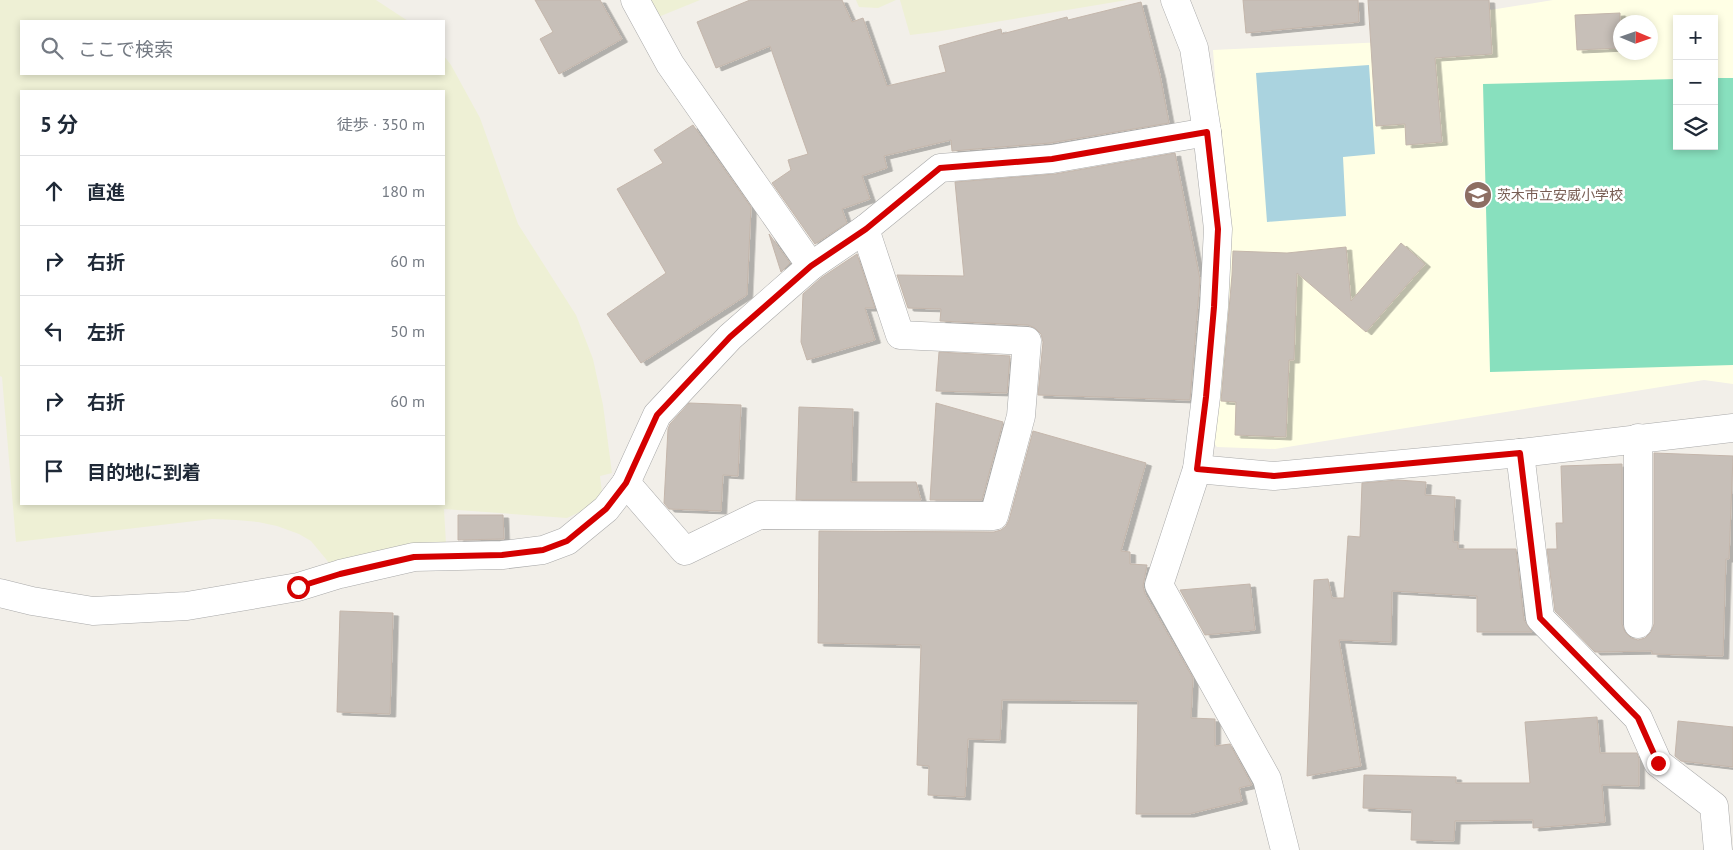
<!DOCTYPE html>
<html lang="ja">
<head>
<meta charset="utf-8">
<style>
	:root { --surface:#fff; --page:#f6f6f7; --text:#1f2937; --muted:#747a83; --line:#e0e1e3 }
	body { margin:0; font-family:"PT Sans","Noto Sans JP",sans-serif; background:var(--page); color:var(--text) }
	.controls { position:absolute; right:15px; top:15px; display:grid; overflow:hidden; border-radius:0px; box-shadow:0 2px 8px #0003 }
	.controls button { width:45px; height:45px; display:grid; place-items:center; padding:0; border:0; border-bottom:1px solid var(--line); background:var(--surface); color:var(--text); font:25px sans-serif }
	.compass { position:absolute; left:1613px; top:15px; width:45px; height:45px; border-radius:50%; background:var(--surface); box-shadow:0 2px 8px #0003; rotate:92deg }
	.stop { position:absolute; width:15px; height:15px; margin:-11px; border:4px solid #d40000; border-radius:50%; background:#fff }
	.stop.end { background:#d40000; border-color:#fff; box-shadow:0 1px 5px #0008 }
	.list { margin:0; padding:0; list-style:none }
	h2 { display:flex; justify-content:space-between; align-items:center; height:65px; margin:0; padding:0 20px; font-size:21px }
	h2 small { font-size:16px; font-weight:400; color:var(--muted) }
	.list li { display:grid; grid-template-columns:32px 1fr auto; gap:15px; align-items:center; box-sizing:border-box; height:70px; padding:0 20px; border-top:1px solid var(--line) }
	.list b { display:block; font-size:19px; white-space:nowrap }
	.list em { font-size:16px; font-style:normal; color:var(--muted) }
	.icon { flex:none; width:28px; height:28px; fill:none; stroke:currentColor; stroke-width:2; stroke-linecap:round; stroke-linejoin:round }
	.map { position:relative; flex:none; width:1733px; height:850px; overflow:hidden }
	.search { position:absolute; background:var(--surface); box-shadow:0 2px 8px #0003; left:20px; top:20px; width:425px; height:55px; display:flex; align-items:center; gap:12px; box-sizing:border-box; padding:0 18px; border-radius:0px; color:var(--muted); font-size:19px }
	.panel { position:absolute; background:var(--surface); box-shadow:0 2px 8px #0003; left:20px; top:90px; width:425px; height:415px; border-radius:0px }
	.map>svg:first-child { display:block }
	.education { fill:#ffffe5; fill-rule:evenodd }
	.farmland { fill:#eef0d5; fill-rule:evenodd }
	.pitch { fill:#88e0be }
	.water { fill:#aad3df }
	.building { fill:#c7bfb8; stroke:#c4b6ab; filter:url(#shadow) }
	.lines { fill:none; stroke-linecap:round; stroke-linejoin:round }
	.minor-casing { stroke:#a9a9a9; stroke-width:29 }
	.minor { stroke:#fff; stroke-width:28 }
	.route { stroke:#d40000; stroke-width:6 }
	.labels { text-anchor:middle; stroke-width:5; stroke-linejoin:round; paint-order:stroke }
	.education-label { font-size:14px; fill:#785e54; stroke:#fff; text-anchor:start }
</style>
</head>
<body>
<div class="map">
<svg width="1733" height="850" viewBox="0 0 1733 850">
	<defs>
		<filter id="shadow"><feDropShadow dx="5.5" dy="3" stdDeviation="0" flood-color="#0004"/></filter>
	</defs>
	<rect width="100%" height="100%" fill="#f2efe9"/>
	<!-- education -->
	<path class="education" d="M1553,0h180v384l-29,-4 -429,69 -58,-2 -7,-8 17,-196 -14,-193 238,-11 2,-23zM1677,19h37v127h-37zM1620,22h30v30h-30z"/>
	<!-- farmland -->
	<g class="farmland">
		<path d="M0,0h376l32,21h-387v53h423v-18l7,9 29,53 38,106 58,91 17,44 10,46 9,68 -12,3 3,25 -36,17 -123,-9 2,35 -116,20 -19,-23 -12,-7 -22,-8 -19,-4 -22,-2 -24,-1 -196,23 -14,-165 -2,-1zM21,91h423v413h-423z"/>
		<polygon points="637,0 700,0 646,22"/>
		<polygon points="856,0 896,0 878,8 859,7"/>
		<polygon points="900,0 1127,0 935,32 910,35"/>
	</g>
	<!-- pitch -->
	<polygon class="pitch" points="1714,78 1733,78 1733,365 1490,372 1483,84 1677,79 1677,146 1714,146"/>
	<!-- water -->
	<polygon class="water" points="1369,65 1375,154 1343,157 1346,216 1267,222 1256,73"/>
	<!-- building -->
	<g class="building">
		<polygon points="535,0 600,0 622,39 559,74 540,39 553,32"/>
		<polygon points="750,0 842,0 852,22 863,18 887,86 946,72 939,46 1001,29 1002,34 1067,17 1068,20 1141,2 1160,75 1169,123 1050,143 952,151 951,140 884,156 887,168 862,176 870,199 842,209 847,223 815,244 772,183 791,170 788,160 808,154 770,46 716,68 697,22"/>
		<polygon points="1243,0 1358,0 1359,22 1246,33"/>
		<polygon points="1368,0 1489,0 1492,54 1435,58 1442,142 1406,145 1405,124 1376,126"/>
		<polygon points="1620,13 1620,48 1577,50 1575,15"/>
		<polygon points="693,125 751,207 747,295 641,363 607,314 666,273 617,189 663,163 654,150"/>
		<polygon points="1175,153 1200,279 1190,400 1038,395 1043,342 1041,334 1035,328 1028,325 940,321 941,309 908,308 897,275 964,276 955,182 1055,174"/>
		<polygon points="769,234 790,263 781,272"/>
		<polygon points="1401,243 1425,264 1366,332 1297,273 1294,360 1289,360 1286,437 1235,435 1236,402 1221,401 1232,275 1233,251 1287,253 1346,247 1351,301"/>
		<polygon points="857,254 875,308 865,308 875,340 807,360 801,342 803,294 821,278"/>
		<polygon points="939,352 1010,356 1007,393 936,391"/>
		<polygon points="689,403 741,405 738,476 723,475 721,511 669,509 664,503 668,429 670,424"/>
		<polygon points="936,403 1003,422 982,500 930,500"/>
		<polygon points="799,407 853,409 851,482 916,482 921,500 796,500"/>
		<polygon points="1033,431 1146,463 1121,551 1130,552 1130,564 1147,565 1143,586 1145,594 1193,678 1191,718 1215,719 1215,746 1230,744 1252,785 1239,788 1242,801 1189,814 1136,814 1138,701 1002,700 1000,740 968,739 965,797 928,795 929,766 917,765 921,645 818,643 819,531 994,532 1001,530 1006,526 1009,520"/>
		<polygon points="1654,453 1733,456 1729,559 1726,559 1723,656 1652,654 1652,651 1595,652 1555,611 1547,549 1557,549 1556,523 1563,523 1561,466 1622,464 1622,624 1625,632 1631,638 1638,640 1645,638 1651,632 1654,624"/>
		<polygon points="1398,480 1426,482 1425,495 1455,497 1453,542 1458,542 1458,549 1516,549 1524,620 1532,632 1477,632 1477,596 1392,591 1391,642 1339,640 1361,766 1307,776 1314,580 1328,579 1332,598 1344,598 1348,536 1360,537 1362,483"/>
		<polygon points="458,515 503,515 504,539 458,540"/>
		<polygon points="1250,584 1255,630 1205,635 1180,590"/>
		<polygon points="340,611 393,613 390,714 337,712"/>
		<polygon points="1597,717 1600,753 1637,753 1639,759 1639,786 1602,785 1605,822 1533,828 1533,820 1455,821 1454,841 1411,840 1412,810 1363,808 1364,775 1456,777 1456,783 1530,783 1525,722"/>
		<polygon points="1678,721 1733,727 1733,767 1681,761 1675,756"/>
	</g>
	<g class="lines">
		<defs>
			<g id="minor">
				<polyline points="635,0 670,64 811,266"/>
				<polyline points="1175,0 1194,48 1207,132 1218,229 1214,307 1206,397 1197,469 1159,585 1267,779 1285,850"/>
				<polyline points="1638,438 1638,624"/>
				<polyline points="1520,453 1540,618 1638,718 1658,763 1714,806 1718,850"/>
				<polyline points="1197,469 1274,476 1520,453 1733,428"/>
				<polyline points="626,483 685,551 759,515 994,516 1021,416 1027,341 900,335 865,229"/>
				<polyline points="0,593 32,601 93,611 187,606 298,587 340,574 414,557 502,555 543,550 567,541 606,509 626,483 657,415 730,337 811,266 865,229 940,168 1052,159 1207,132"/>
			</g>
		</defs>
		<!-- minor casing -->
		<use href="#minor" class="minor-casing"/>
		<!-- minor -->
		<use href="#minor" class="minor"/>
	</g>
	<g class="lines">
		<!-- route -->
		<polyline class="route" points="298,587 340,574 414,557 502,555 543,550 567,541 606,509 626,483 657,415 730,337 811,266 866,229 940,168 1052,159 1207,132 1218,229 1214,307 1206,397 1197,469 1274,476 1520,453 1540,618 1638,718 1658,763"/>
	</g>
	<!-- icons -->
	<defs>
		<symbol id="school-disc" viewBox="-11 -11 22 22"><circle r="9.5" fill="#8d6e63" stroke="#fff"/><path d="M0-5L7-2L0 1L-7-2ZM-4 1L0 2.5L4 1V4Q0 6-4 4Z" fill="#fff"/></symbol>
	</defs>
	<g fill-rule="evenodd">
		<use href="#school-disc" x="1462" y="179" width="32" height="32"/>
	</g>
	<g class="labels">
		<!-- education labels -->
		<g class="education-label">
			<text x="1497" y="200">茨木市立安威小学校</text>
		</g>
	</g>
</svg>
<div class="controls">
<button>+</button>
<button>−</button>
<button><svg class="icon" aria-label="layers" viewBox="0 0 24 24"><path d="M12 4l9 5-9 5-9-5zM3 14l9 5 9-5"/></svg></button>
</div>
<svg class="compass" viewBox="-18 -18 36 36"><path d="M0-13l5 13h-10z" fill="#e53935"/><path d="M0 13l5-13h-10z" fill="#747a83"/></svg>
<div class="stop" style="left:298px;top:587px"></div>
<div class="stop end" style="left:1658px;top:763px"></div>
<div class="search"><svg class="icon" aria-label="search" viewBox="0 0 24 24"><circle cx="10" cy="10" r="6"/><path d="M15 15l6 6"/></svg>ここで検索</div>
<section class="panel">
<h2>5 分<small>徒歩 · 350 m</small></h2>
<ul class="list">
<li><svg class="icon" aria-label="ahead" viewBox="0 0 24 24"><path d="M12 20V5M6 11l6-6 6 6"/></svg><div><b>直進</b></div><em>180 m</em></li>
<li><svg class="icon" aria-label="right" viewBox="0 0 24 24"><path d="M7 20v-9h11M14 6l5 5-5 5"/></svg><div><b>右折</b></div><em>60 m</em></li>
<li><svg class="icon" aria-label="left" viewBox="0 0 24 24"><path d="M17 20v-9H6M10 6l-5 5 5 5"/></svg><div><b>左折</b></div><em>50 m</em></li>
<li><svg class="icon" aria-label="right" viewBox="0 0 24 24"><path d="M7 20v-9h11M14 6l5 5-5 5"/></svg><div><b>右折</b></div><em>60 m</em></li>
<li><svg class="icon" aria-label="arrive" viewBox="0 0 24 24"><path d="M6 21V4h12l-3 4 3 4H6"/></svg><div><b>目的地に到着</b></div></li>
</ul>
</section>
</div>
</body>
</html>
